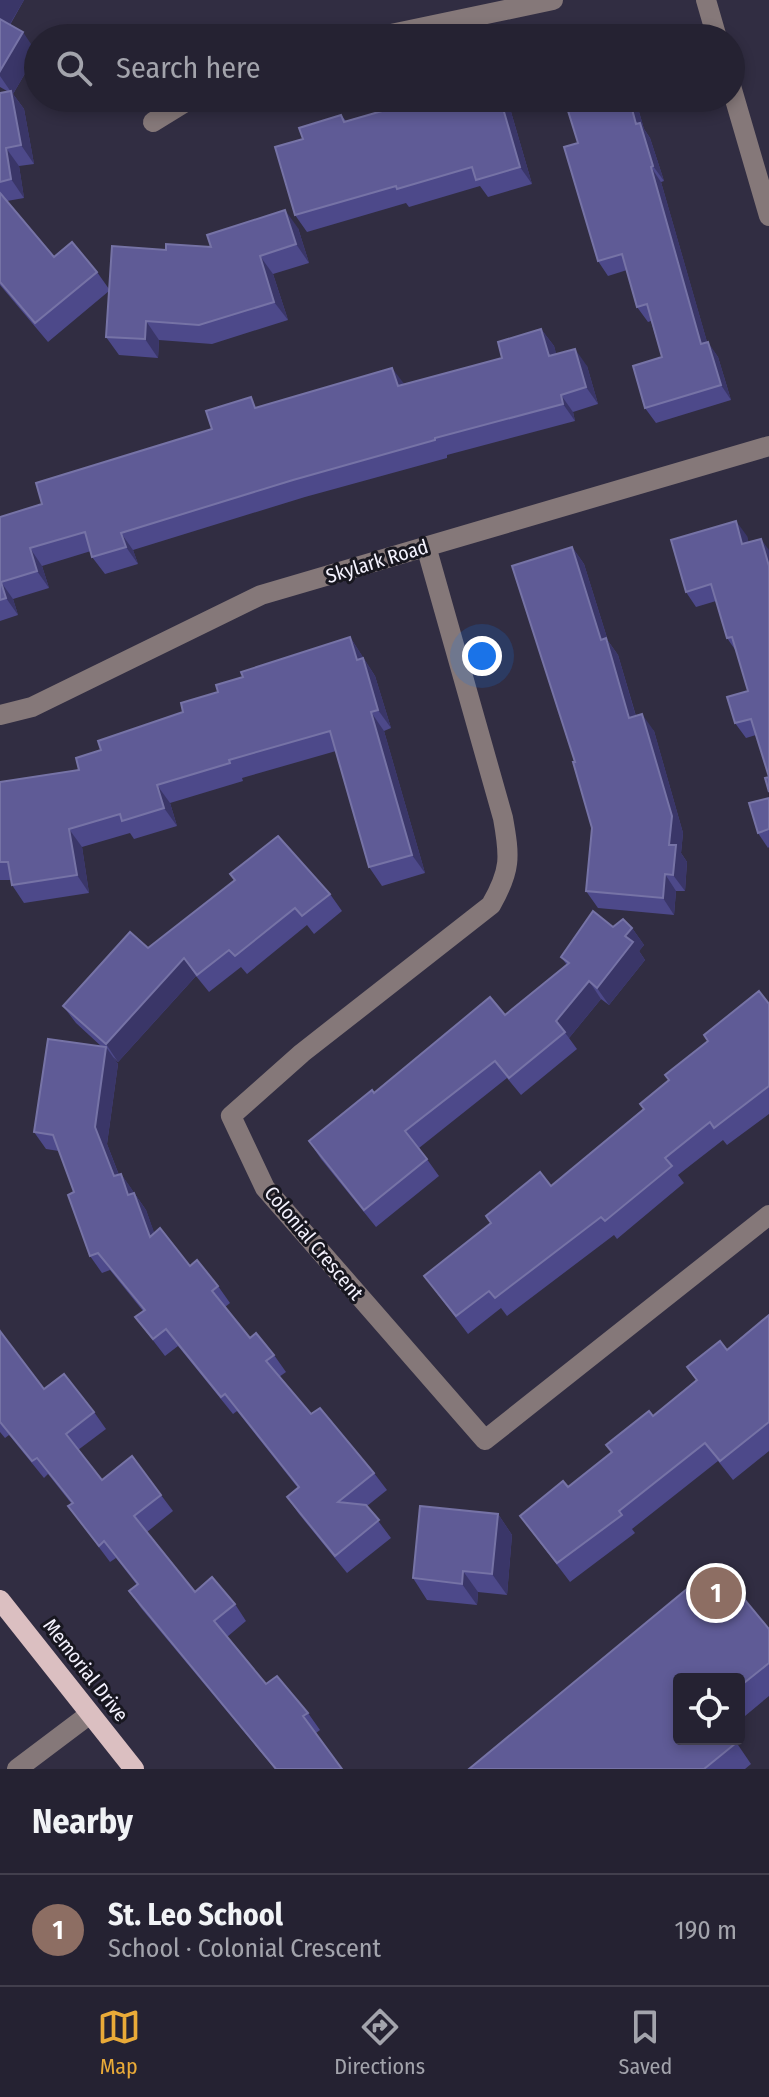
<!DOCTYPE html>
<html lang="en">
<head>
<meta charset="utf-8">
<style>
	:root { --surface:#252232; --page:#312f3e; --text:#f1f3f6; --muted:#a3a4ac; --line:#423f4d; --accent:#e9aa38 }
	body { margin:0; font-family:"Fira Sans Condensed",sans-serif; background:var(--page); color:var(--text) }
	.controls { position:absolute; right:24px; bottom:24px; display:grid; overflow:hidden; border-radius:8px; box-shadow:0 4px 12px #0003 }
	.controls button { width:72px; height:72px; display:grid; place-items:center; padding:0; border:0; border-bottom:2px solid var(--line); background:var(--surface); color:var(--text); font:40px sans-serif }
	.you { position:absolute; left:482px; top:656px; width:28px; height:28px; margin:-20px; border:6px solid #fff; border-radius:50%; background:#1a73e8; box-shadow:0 0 0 12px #1a73e833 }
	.badge { display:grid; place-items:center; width:52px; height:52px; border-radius:50%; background:var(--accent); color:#fff; font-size:26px; font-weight:700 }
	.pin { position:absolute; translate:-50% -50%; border:4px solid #fff; box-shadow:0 2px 8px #0006 }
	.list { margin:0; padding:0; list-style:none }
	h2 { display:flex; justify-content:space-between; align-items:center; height:104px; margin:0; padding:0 32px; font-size:34px }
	h2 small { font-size:26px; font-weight:400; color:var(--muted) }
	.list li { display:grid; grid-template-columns:52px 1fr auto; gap:24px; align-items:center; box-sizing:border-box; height:112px; padding:0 32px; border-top:2px solid var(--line) }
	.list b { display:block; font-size:30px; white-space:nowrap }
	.list p { margin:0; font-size:26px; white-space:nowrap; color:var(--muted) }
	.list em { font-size:26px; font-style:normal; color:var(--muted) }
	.icon { flex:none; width:44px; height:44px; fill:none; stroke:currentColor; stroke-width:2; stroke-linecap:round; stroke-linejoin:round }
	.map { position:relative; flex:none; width:769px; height:1769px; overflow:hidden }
	.search { position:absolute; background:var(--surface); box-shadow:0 4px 12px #0003; left:24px; right:24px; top:24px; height:88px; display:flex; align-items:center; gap:20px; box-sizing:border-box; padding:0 28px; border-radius:44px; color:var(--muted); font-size:30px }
	.sheet { height:216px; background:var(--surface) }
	nav { display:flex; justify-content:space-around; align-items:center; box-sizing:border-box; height:112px; border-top:2px solid var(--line); background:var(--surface); font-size:22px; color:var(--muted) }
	nav a { display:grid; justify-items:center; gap:4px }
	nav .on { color:var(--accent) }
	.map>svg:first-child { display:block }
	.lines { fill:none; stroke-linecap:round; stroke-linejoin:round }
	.minor { stroke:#857879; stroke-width:20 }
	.major { stroke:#dbbfc1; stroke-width:20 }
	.wall { fill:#4d498a }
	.shaded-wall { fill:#3a3668 }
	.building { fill:#5f5b96; stroke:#7673a6; stroke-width:2 }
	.labels { text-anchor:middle; stroke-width:6; stroke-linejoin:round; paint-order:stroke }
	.street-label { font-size:20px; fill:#f4f2fe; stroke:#181720 }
</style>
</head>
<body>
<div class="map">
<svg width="769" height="1769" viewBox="0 0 769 1769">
	<rect width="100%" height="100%" fill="#312d42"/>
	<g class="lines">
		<!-- minor -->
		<g class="minor">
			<polyline points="706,0 717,38"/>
			<polyline points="372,38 553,0"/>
			<polyline points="731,86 769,216"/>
			<polyline points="153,122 192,98"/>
			<path d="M426,546l77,272c7,39 8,52 -12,87l-189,148 -71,63 34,72 220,252 284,-225"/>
			<polyline points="0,715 32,707 261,595 769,446"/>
			<polyline points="17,1769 90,1714"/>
		</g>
		<!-- major -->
		<polyline class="major" points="0,1600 134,1769"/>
	</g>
	<!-- wall -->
	<g class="wall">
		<polygon points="0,0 24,0 10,25 37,53 13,94 24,109 34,164 19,166 24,198 7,201 54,257 97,272 109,289 166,250 211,247 298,228 309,263 273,274 288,320 212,344 159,340 158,358 119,355 106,337 109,291 48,342 0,285 0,93 7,91 0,87"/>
		<polygon points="427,98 507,98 532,184 488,197 480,186 409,207 406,203 307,232 295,215 303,139 341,115 346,121"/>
		<polygon points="564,98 635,98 644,129 650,138 664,181 661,182 707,342 718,357 731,400 656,423 645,408 662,357 651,321 648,322 637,307 627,270 608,276 598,261 578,143"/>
		<polygon points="541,329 554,346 556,354 587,366 598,404 573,412 575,421 447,455 447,458 305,497 133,550 138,564 105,574 92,557 91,551 42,566 49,588 13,599 18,615 0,621 0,517 42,504 259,407 404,384 502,358"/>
		<polygon points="747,536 748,542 769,777 756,735 746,738 735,723 748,691 736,651 727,638 716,601 696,607 686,592"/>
		<polygon points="572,547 584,564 608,641 618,655 636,716 654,731 683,833 681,853 687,862 685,891 676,891 674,915 598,908 586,891 592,828 575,762"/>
		<polygon points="350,637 375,676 391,728 384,731 425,873 382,886 369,867 336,751 242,778 243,781 170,803 177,826 134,839 130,833 82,847 89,893 24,903 12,885 11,880 0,880 0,816 79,770 101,750 183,712 243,677"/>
		<polygon points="769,798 769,847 768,848 758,833"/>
		<polygon points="330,894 342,911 314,934 307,925 247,974 241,967 209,992 196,976 118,1062 113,1057 118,1064 107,1144 119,1175 121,1174 146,1210 154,1233 190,1266 218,1286 230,1303 225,1307 250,1338 274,1355 286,1372 279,1377 311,1414 374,1473 387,1490 367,1506 391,1538 347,1573 299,1514 287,1497 298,1488 237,1411 233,1414 178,1346 165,1356 135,1317 143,1311 110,1270 102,1273 90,1256 74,1192 59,1151 46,1149 34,1132 102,1047 76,1023 63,1006 148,948"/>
		<polygon points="613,927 632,928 644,945 639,951 645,960 609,1005 601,999 569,1038 577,1049 521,1095 507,1078 419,1148 439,1176 376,1227 321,1159 309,1141 374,1093 505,1015 567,965 561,957"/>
		<polygon points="769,1004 769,1114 727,1145 723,1140 678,1175 684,1183 617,1239 614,1235 507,1316 501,1308 468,1334 424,1276 491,1223 486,1216 551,1186"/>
		<polygon points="769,1315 769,1451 733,1480 718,1461 632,1529 635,1533 570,1582 520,1516 568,1487 612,1452 653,1416 696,1380 687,1367 727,1350"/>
		<polygon points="0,1331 44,1389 94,1412 106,1429 78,1450 102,1480 161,1495 173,1511 147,1532 195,1592 235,1604 246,1621 227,1637 266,1684 308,1713 320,1730 316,1733 342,1769 275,1769 141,1608 129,1591 137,1585 116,1558 110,1562 68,1506 71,1503 48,1474 44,1478 9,1435 5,1438 0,1432"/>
		<polygon points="498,1514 512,1535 507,1595 478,1592 477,1605 427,1600 413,1578"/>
		<polygon points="769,1629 769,1696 739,1721 739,1679 679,1679 734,1739 751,1764 745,1769 469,1769"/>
	</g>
	<!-- shaded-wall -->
	<g class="shaded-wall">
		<polygon points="0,0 24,0 4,34 0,28"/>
		<polygon points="23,32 37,53 13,94 24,109 34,164 21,145 11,92 0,76 0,71"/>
		<polygon points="500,98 507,98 532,184 520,167"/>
		<polygon points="629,98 635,98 644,129 650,138 664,181 653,166 636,124"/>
		<polygon points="6,148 19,166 24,198 11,179"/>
		<polygon points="651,167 661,182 712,359 701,344"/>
		<polygon points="285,210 298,228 309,263 296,244"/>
		<polygon points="260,256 273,274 288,320 274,302"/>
		<polygon points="146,321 159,340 158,358 145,339"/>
		<polygon points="541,329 554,346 562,373 549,356"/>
		<polygon points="708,342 718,357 731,400 721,385"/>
		<polygon points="575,349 587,366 598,404 586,387"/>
		<polygon points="392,368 405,385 398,386"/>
		<polygon points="561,395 573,412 575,421 563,404"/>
		<polygon points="736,521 747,536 753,559 742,544"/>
		<polygon points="121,533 133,550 138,564 126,547"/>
		<polygon points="761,539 769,550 769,566"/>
		<polygon points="572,547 584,564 608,641 618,655 641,734 629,718 601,640"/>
		<polygon points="30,548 42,566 49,588 37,571"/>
		<polygon points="1,582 13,599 18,615 6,598"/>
		<polygon points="350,637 375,676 391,728 378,710 357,660"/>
		<polygon points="371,712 384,731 425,873 412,855"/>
		<polygon points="642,714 654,731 683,833 681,853 687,862 685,891 673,875 669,845"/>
		<polygon points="157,785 170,803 177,826 164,808"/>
		<polygon points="69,829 82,847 89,893 77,875"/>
		<polygon points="665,874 676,891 674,915 663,898"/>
		<polygon points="632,928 644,945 639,951 645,960 609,1005 597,988 625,936"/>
		<polygon points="184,958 196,976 118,1062 106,1044"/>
		<polygon points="589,981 601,999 569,1038 556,1021"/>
		<polygon points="106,1047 118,1064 107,1144 126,1194 114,1176 95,1127"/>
		<polygon points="121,1174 133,1191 140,1212 128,1195"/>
		<polygon points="134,1193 146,1210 162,1254 150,1237"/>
		<polygon points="498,1514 512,1535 507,1595 492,1574"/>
		<polygon points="463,1571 478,1592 477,1605 462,1584"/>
	</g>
	<!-- building -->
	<g class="building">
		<polygon points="0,19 23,32 0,71"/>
		<polygon points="11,91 21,145 6,148 11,179 0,182 0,93"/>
		<polygon points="427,98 500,98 520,167 476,180 472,167 397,189 396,186 295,215 275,147 303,139 299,128 341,115 344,122"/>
		<polygon points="564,98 629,98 636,124 640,123 653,166 651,167 701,344 708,342 721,385 645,408 633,366 662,357 647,304 637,307 622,254 598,261 564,147 578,143"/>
		<polygon points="0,193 54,257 72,242 97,272 35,323 0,282"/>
		<polygon points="285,210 296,244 260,256 274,302 199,325 146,321 145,339 106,337 112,246 166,250 166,244 211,247 207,235"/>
		<polygon points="541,329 549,356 575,349 586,387 561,395 563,404 435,438 435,440 293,480 121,533 126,547 92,557 85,532 30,548 37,571 1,582 6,598 0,600 0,517 42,504 36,483 212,429 206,411 251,397 255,408 392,368 398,386 502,358 498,342"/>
		<polygon points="736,521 742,544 761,539 769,566 769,792 765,778 769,777 751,719 735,723 727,697 748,691 732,637 727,638 711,584 686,592 671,540"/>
		<polygon points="572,547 601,640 606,638 629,718 642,714 672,816 669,845 676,845 673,875 665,874 663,898 586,891 592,828 573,762 575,762 512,566"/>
		<polygon points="350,637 357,660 363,658 378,710 371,712 412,855 369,867 330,731 229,760 230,763 157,785 164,808 122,821 120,814 69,829 77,875 12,885 8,862 0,862 0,782 79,770 76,758 101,750 98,741 183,712 181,703 218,692 216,685 243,677 241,672"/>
		<polygon points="769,798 769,829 758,833 749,803"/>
		<polygon points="278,836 330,894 302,916 295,908 235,956 229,950 197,975 184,958 106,1044 63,1006 130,932 148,948 235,880 230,874"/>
		<polygon points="593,911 613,927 623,919 632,928 625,936 633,942 597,988 589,981 556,1021 565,1032 509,1078 495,1061 405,1131 427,1159 364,1210 309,1141 372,1090 374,1093 490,997 505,1015 569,963 561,957"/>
		<polygon points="759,991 769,1004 769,1086 714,1128 710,1122 665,1158 672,1166 605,1221 601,1217 495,1298 489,1291 456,1316 424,1276 491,1223 486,1216 540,1172 551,1186 644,1109 640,1104 669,1080 665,1075 708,1041 704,1035"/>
		<polygon points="48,1039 106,1047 95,1127 114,1176 121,1174 128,1195 134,1193 150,1237 160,1228 190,1266 197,1260 218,1286 212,1291 250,1338 256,1333 274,1355 266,1361 311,1414 320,1408 374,1473 338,1502 366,1505 379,1520 335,1556 287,1497 299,1487 225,1394 221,1397 166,1329 153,1339 135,1317 145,1310 98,1253 90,1256 68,1195 74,1192 53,1135 34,1132"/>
		<polygon points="769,1315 769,1422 720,1461 705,1443 619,1511 622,1515 557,1563 520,1516 563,1481 568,1487 612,1452 606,1445 649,1411 653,1416 697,1380 687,1367 720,1341 727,1350"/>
		<polygon points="0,1331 44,1389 64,1374 94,1412 66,1434 102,1480 132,1456 161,1495 134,1516 195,1592 212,1577 235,1604 214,1621 266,1684 277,1676 308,1713 303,1716 342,1769 276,1769 129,1591 138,1584 104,1541 99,1546 68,1506 73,1503 37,1458 32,1461 0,1422"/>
		<polygon points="420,1506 498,1514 492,1574 463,1571 462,1584 413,1578"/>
		<polygon points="716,1565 769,1629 769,1663 739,1687 739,1679 679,1679 679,1739 734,1739 736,1743 704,1769 469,1769"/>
	</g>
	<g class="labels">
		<!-- street labels -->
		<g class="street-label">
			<text transform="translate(377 561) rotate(-17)" y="7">Skylark Road</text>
			<text transform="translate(314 1243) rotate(50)" y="7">Colonial Crescent</text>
			<text transform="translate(86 1670) rotate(52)" y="7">Memorial Drive</text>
		</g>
	</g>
</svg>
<div class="controls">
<button><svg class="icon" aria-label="locate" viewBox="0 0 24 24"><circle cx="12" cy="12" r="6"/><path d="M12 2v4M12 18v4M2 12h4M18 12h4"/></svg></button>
</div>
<div class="you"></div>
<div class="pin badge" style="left:716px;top:1593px;background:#8d6e63">1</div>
<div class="search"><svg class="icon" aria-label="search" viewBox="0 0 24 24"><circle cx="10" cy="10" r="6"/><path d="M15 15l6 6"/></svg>Search here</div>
</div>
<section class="sheet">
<h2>Nearby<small></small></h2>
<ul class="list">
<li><span class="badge" style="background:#8d6e63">1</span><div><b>St. Leo School</b><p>School · Colonial Crescent</p></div><em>190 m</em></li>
</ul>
</section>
<nav>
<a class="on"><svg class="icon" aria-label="map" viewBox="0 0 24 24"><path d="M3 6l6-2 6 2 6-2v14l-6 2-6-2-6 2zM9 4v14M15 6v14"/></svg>Map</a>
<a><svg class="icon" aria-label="directions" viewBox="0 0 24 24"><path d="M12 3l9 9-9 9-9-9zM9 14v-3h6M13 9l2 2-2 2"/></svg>Directions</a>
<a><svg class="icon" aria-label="saved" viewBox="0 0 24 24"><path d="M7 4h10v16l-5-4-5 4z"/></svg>Saved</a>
</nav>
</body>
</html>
